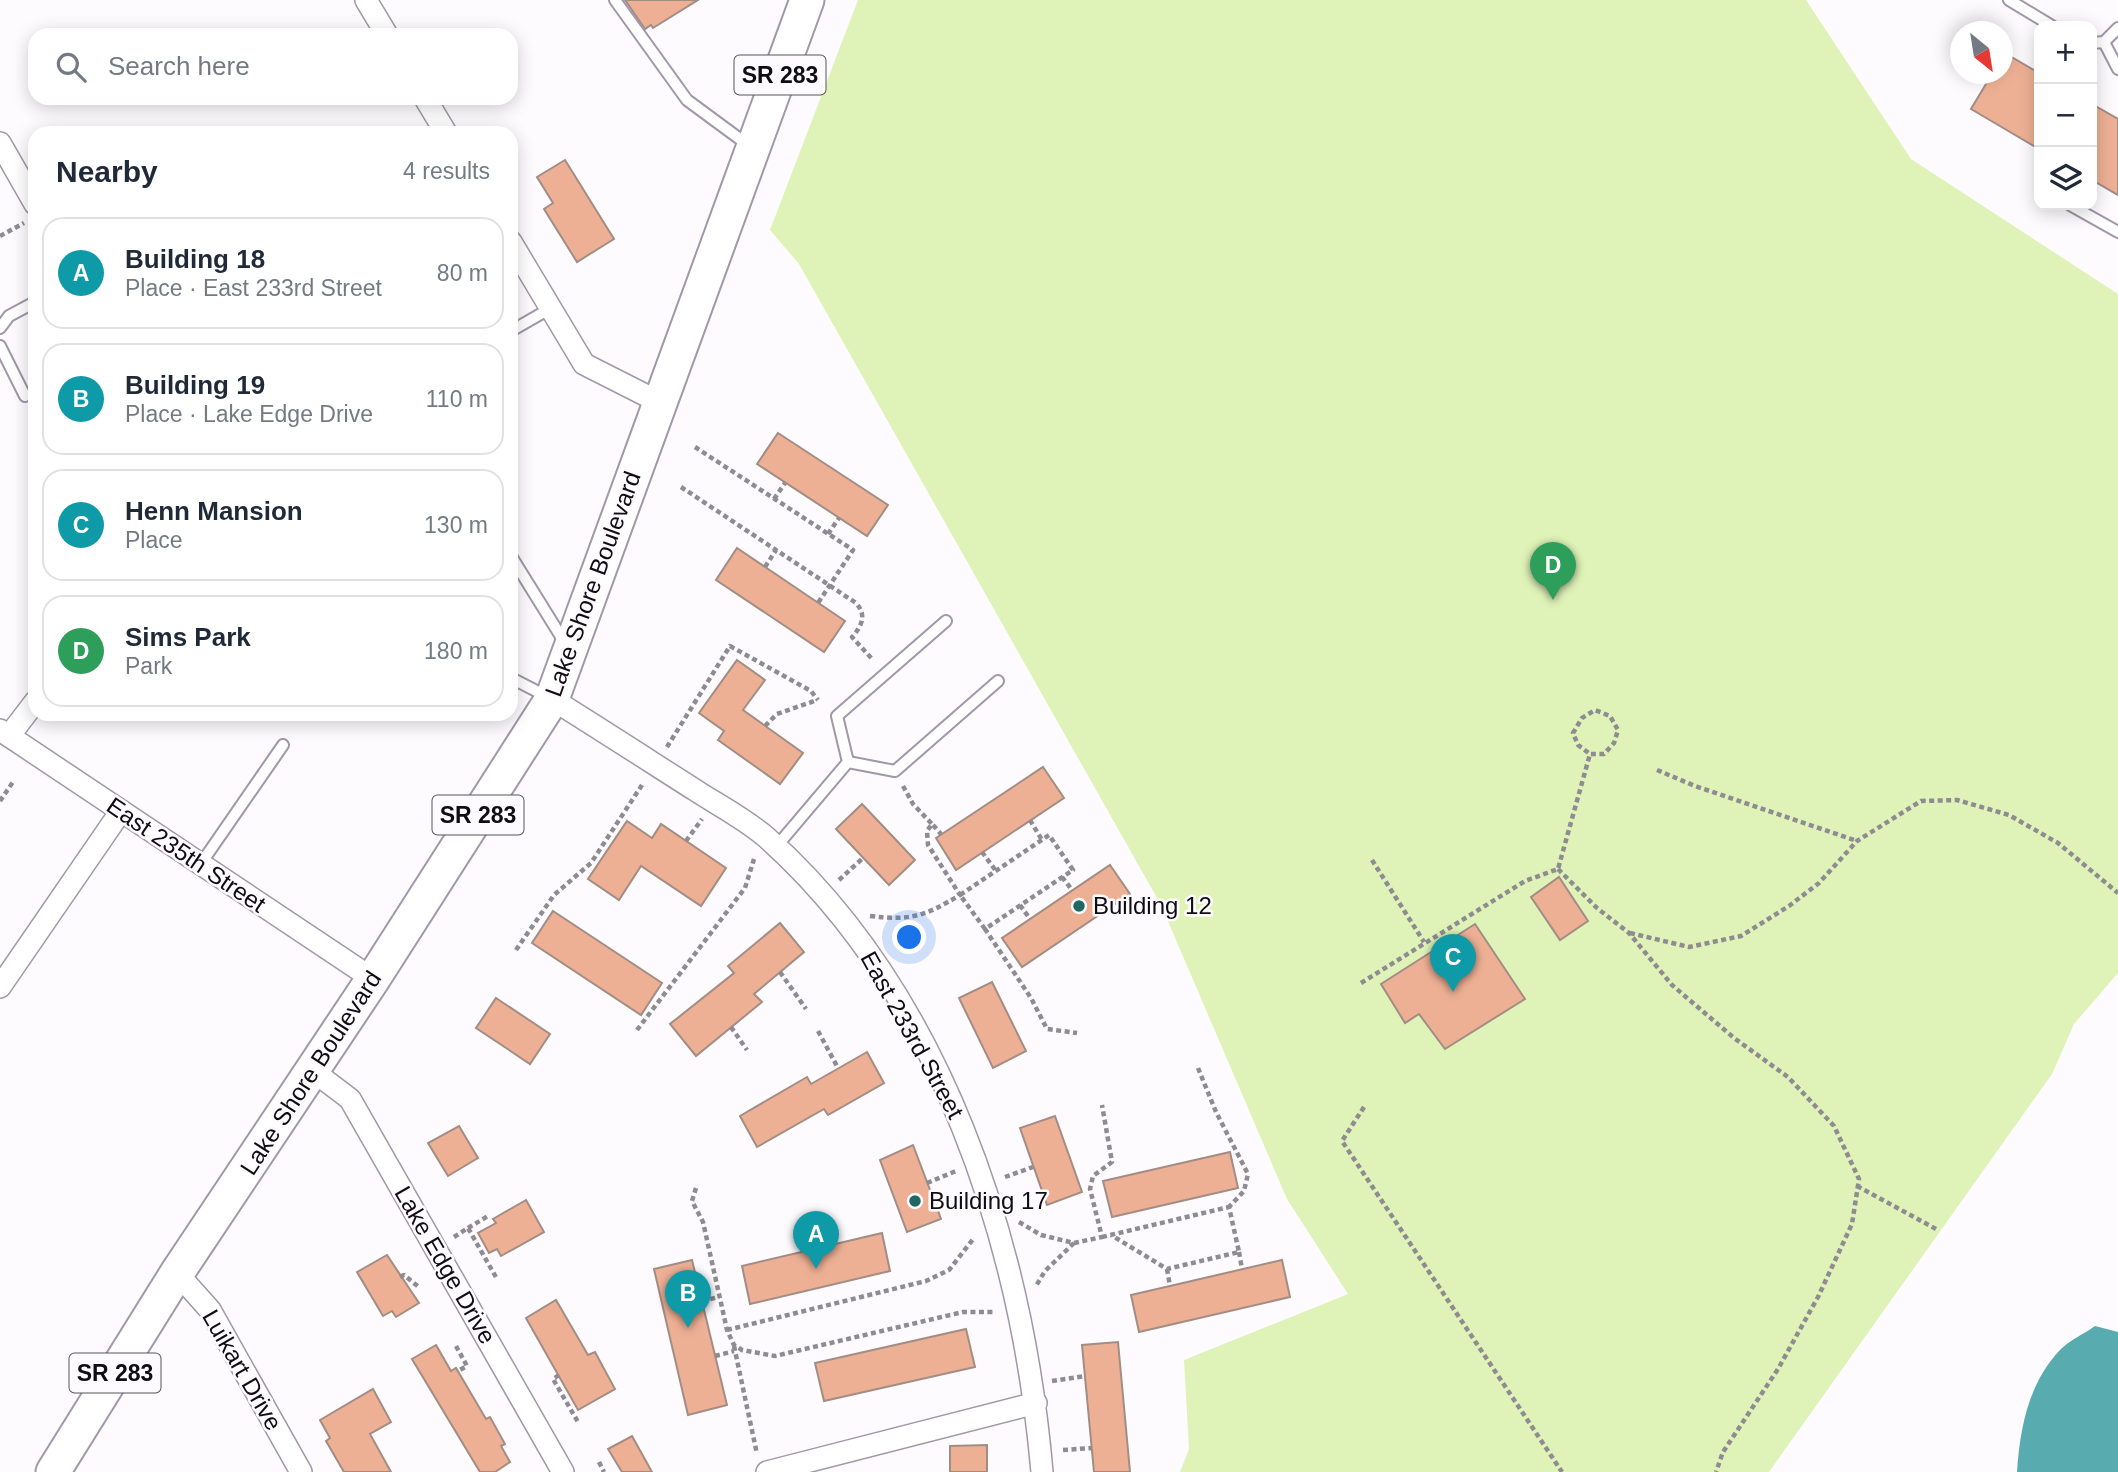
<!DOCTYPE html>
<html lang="en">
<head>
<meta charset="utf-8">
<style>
	:root { --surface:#fff; --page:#f2f2f3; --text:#1f2937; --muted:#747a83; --line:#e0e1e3; --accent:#206962 }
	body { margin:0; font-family:Helvetica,sans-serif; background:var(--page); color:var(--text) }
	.controls { position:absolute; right:21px; top:21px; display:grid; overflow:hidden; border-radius:14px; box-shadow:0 4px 18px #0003 }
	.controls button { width:63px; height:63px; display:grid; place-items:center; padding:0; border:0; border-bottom:2px solid var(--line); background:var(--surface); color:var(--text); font:35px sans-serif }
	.compass { position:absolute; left:1950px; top:21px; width:63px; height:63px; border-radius:50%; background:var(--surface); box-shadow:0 4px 18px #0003; rotate:150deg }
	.you { position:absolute; left:910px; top:938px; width:24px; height:24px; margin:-18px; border:5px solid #fff; border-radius:50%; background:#1a73e8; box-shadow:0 0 0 10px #1a73e833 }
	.badge { display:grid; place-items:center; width:46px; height:46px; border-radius:50%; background:var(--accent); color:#fff; font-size:23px; font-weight:700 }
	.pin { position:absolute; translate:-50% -58px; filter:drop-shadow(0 2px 4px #0008) }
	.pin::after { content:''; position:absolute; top:37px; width:24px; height:21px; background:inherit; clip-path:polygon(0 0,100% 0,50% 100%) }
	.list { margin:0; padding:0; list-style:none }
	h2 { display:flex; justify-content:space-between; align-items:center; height:91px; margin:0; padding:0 28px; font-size:30px }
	h2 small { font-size:23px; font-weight:400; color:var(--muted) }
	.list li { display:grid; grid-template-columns:46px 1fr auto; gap:21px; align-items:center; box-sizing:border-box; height:112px; margin:0 14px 14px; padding:0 14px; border:2px solid var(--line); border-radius:21px }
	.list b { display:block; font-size:26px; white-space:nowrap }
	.list p { margin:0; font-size:23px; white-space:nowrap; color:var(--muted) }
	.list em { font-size:23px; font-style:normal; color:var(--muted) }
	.icon { flex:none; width:38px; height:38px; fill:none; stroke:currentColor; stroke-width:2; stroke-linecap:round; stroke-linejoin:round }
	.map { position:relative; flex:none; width:2118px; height:1472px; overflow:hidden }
	.search { position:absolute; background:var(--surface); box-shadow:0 4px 18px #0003; left:28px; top:28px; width:490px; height:77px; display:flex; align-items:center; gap:18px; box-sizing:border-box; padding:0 24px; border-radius:21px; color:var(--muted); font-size:26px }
	.panel { position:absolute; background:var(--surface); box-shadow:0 4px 18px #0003; left:28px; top:126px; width:490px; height:595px; border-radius:21px }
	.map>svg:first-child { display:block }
	.green { fill:#dff3b8 }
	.water { fill:#58abaf }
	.building { fill:#eeb095; stroke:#a28d85; stroke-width:2 }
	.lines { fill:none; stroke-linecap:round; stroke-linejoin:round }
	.lane-casing { stroke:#a097a8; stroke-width:14 }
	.street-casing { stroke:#a097a8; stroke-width:24 }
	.primary-casing { stroke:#a097a8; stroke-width:37 }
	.path { stroke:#8f8c91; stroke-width:4.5; stroke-dasharray:5 3.5; stroke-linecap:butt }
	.lane { stroke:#fff; stroke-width:10 }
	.street { stroke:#fff; stroke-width:21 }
	.primary { stroke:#fff; stroke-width:33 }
	.poi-dot { fill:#206962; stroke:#fdfbfe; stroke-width:2.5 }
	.labels { text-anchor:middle; stroke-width:5; stroke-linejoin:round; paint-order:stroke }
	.shield { fill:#fdfbfe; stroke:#565459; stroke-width:2 }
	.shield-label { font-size:23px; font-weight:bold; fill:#0f0c12 }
	.street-label { font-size:24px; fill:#0f0c12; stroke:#fdfbfe }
	.poi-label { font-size:24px; fill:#0f0c12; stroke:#fdfbfe; text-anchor:start }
</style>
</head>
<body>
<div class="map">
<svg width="2118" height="1472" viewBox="0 0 2118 1472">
	<rect width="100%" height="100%" fill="#fdfbfe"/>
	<!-- green -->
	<polygon class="green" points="858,0 1806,0 1911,159 2118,294 2118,973 2074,1024 2052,1074 1769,1472 1180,1472 1189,1449 1184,1360 1348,1294 1287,1199 1161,905 799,264 770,230"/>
	<!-- water -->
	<path class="water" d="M2095,1326l23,6v140h-101c3,-44 11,-87 42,-121 9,-10 25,-17 36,-25z"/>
	<!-- building -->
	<g class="building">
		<polygon points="625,0 698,0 653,28 651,25 645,29"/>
		<polygon points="2003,52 2039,73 2039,149 1971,109 1992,74 2003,74"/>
		<polygon points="2092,104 2118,119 2118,195 2092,180"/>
		<polygon points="565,160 614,239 577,262 544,209 553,203 537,177"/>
		<polygon points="778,433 888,505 867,536 757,464"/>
		<polygon points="737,548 845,621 824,652 716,580"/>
		<polygon points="737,660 765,680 743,710 803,753 780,784 718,740 724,731 699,713"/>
		<polygon points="1043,767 1064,798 956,870 936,838"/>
		<polygon points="862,804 915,860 889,885 836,829"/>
		<polygon points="627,821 652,838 661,824 726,868 701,906 641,866 619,900 588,879"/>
		<polygon points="1110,865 1130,894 1022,967 1002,938"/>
		<polygon points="1559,877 1588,921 1560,940 1531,897"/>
		<polygon points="553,911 662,983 641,1015 532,943"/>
		<polygon points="780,923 804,952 754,994 762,1002 696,1056 670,1024 734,973 728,966"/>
		<polygon points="1475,924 1525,999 1445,1049 1419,1014 1405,1023 1381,984"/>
		<polygon points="992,982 1026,1051 993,1068 959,998"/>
		<polygon points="496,998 550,1034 530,1064 476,1028"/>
		<polygon points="867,1052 884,1083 828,1115 824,1109 757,1147 740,1116 807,1077 811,1084"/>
		<polygon points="1055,1116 1082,1192 1047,1205 1020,1128"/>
		<polygon points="459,1126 478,1158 448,1176 428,1143"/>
		<polygon points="913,1145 941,1219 907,1232 880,1160"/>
		<polygon points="1230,1152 1238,1188 1112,1217 1103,1181"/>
		<polygon points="526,1200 544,1232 501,1256 497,1249 489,1253 478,1233 496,1223 493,1219"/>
		<polygon points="882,1233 890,1271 750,1304 742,1266"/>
		<polygon points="387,1255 419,1303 396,1317 392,1311 383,1316 357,1272"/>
		<polygon points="692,1260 727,1405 688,1415 654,1269"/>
		<polygon points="1282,1260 1290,1297 1139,1332 1131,1295"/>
		<polygon points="556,1300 588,1355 595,1352 615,1389 578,1410 526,1318"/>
		<polygon points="966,1329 975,1367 824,1401 815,1363"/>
		<polygon points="1118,1342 1130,1472 1094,1472 1082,1345"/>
		<polygon points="436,1345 451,1371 456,1368 486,1419 490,1417 505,1444 501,1446 510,1462 495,1472 480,1472 412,1359"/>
		<polygon points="373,1389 391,1422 370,1434 391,1472 344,1472 326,1441 330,1438 320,1420"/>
		<polygon points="632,1436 652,1472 622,1472 608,1449"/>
		<polygon points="987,1445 987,1472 950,1472 950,1446"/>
	</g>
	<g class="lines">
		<defs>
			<g id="lane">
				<polyline points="615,0 687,100 748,145"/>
				<polyline points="2009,0 2052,26"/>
				<polyline points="2104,42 2118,69"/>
				<polyline points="2092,43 2104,42 2118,28"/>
				<polyline points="2070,205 2118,232"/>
				<polyline points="0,328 9,316 35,302"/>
				<polyline points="511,331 551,308"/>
				<polyline points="0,346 25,396"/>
				<polyline points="511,556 565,643"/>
				<polyline points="511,678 550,698"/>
				<polyline points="848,762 895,771 998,681"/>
				<polyline points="776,847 848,762 837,716 946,621"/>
				<polyline points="200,865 283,745"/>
			</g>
			<g id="street">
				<polyline points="366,0 387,35"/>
				<polyline points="425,98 446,133"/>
				<polyline points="0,143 35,204"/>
				<polyline points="511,242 584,364 659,402"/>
				<path d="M552,699c48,30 96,61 143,91 23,15 50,29 71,47 176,157 256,406 276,635"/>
				<polyline points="0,730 373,979"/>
				<polyline points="9,736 35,702"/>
				<polyline points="0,987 121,811"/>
				<polyline points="313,1071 350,1099 563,1472"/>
				<polyline points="177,1273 210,1310 301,1472"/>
				<polyline points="767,1472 1036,1403"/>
			</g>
			<polyline id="primary" points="53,1472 177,1273 373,979 552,699 807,0"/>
		</defs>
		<!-- lane casing -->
		<use href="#lane" class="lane-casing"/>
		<!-- street casing -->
		<use href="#street" class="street-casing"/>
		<!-- primary casing -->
		<use href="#primary" class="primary-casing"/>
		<!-- path -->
		<g class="path">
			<polyline points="0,236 24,223"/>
			<polyline points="695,447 853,550 818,603"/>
			<path d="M681,487l175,116c11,12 6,23 -4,34l21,23"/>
			<polyline points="774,499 785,483"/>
			<polyline points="828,534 839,518"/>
			<polyline points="765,567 776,550"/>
			<polyline points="765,726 777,714 817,700"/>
			<polyline points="667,747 730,646 811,691 818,700"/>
			<polyline points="1657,770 1695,786 1857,841"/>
			<polyline points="903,786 913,804 932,824"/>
			<polyline points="0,801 13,782"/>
			<polyline points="1030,820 1042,840"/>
			<polyline points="686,841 702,819"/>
			<polyline points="982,852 996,871"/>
			<polyline points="1372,860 1424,942"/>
			<polyline points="1558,869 1597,908 1629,933 1672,985 1734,1038 1788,1077 1834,1126 1859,1179 1852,1224 1818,1297 1778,1369 1723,1452 1716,1472"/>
			<polyline points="1062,877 1072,890"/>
			<polyline points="839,880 863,858"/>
			<polyline points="1020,905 1030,919"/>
			<path d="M870,916c41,5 55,0 90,-21l-32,-50 -1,-14 5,-7 9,10"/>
			<polyline points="985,929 960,895 1049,835 1073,870 985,929 1031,998 1047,1029 1077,1033"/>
			<polyline points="1630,933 1689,947 1741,936 1789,906 1819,883 1857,841 1921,801 1957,800 2009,815 2058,843 2118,893"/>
			<polyline points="516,950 554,895 591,863 642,785"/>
			<polyline points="780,972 806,1009"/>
			<polyline points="1361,983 1525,881 1558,869 1590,754 1604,754 1614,743 1618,730 1610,716 1595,710 1582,718 1573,733 1578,745 1590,754"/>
			<polyline points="731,1027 747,1050"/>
			<polyline points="637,1030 745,888 754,859"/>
			<polyline points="818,1031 838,1068"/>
			<polyline points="1198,1068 1216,1112 1248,1174 1244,1191 1229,1207"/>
			<polyline points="1364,1107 1342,1141 1562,1472"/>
			<polyline points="1005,1177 1033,1167"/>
			<polyline points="927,1183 956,1171"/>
			<polyline points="1857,1186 1936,1229"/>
			<polyline points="696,1188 692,1201 703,1222 727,1330 734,1345 742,1350 775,1356 963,1312 994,1312"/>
			<polyline points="1019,1222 1041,1235 1074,1243 1045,1271 1036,1286"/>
			<polyline points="468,1228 488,1216"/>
			<polyline points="454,1237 468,1228 497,1279"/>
			<polyline points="1102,1237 1229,1207 1239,1252 1167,1269 1111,1235"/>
			<polyline points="1074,1243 1102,1237 1090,1189 1093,1176 1112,1162 1102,1105"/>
			<polyline points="1239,1252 1242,1269"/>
			<polyline points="1167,1269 1170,1286"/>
			<polyline points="400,1277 404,1275 420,1288"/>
			<polyline points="702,1301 719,1297"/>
			<polyline points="727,1330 926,1281 949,1270 974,1238"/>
			<polyline points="456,1346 467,1366 458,1371"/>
			<polyline points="734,1346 757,1454"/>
			<polyline points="715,1356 734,1351"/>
			<polyline points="559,1375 553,1379 578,1422"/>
			<polyline points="1052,1381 1085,1376"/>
			<polyline points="1063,1450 1092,1448"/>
			<polyline points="599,1462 604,1472"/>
		</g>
		<!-- lane -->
		<use href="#lane" class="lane"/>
		<!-- street -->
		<use href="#street" class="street"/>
		<!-- primary -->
		<use href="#primary" class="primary"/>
	</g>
	<!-- markers -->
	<g class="poi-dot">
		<circle cx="1079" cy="906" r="7"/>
		<circle cx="915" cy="1201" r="7"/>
	</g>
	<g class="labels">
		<!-- shield labels -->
		<g class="shield">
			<rect x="734.5" y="55.5" width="91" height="39" rx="5"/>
			<rect x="432.5" y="795.5" width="91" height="39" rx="5"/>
			<rect x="69.5" y="1353.5" width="91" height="39" rx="5"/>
		</g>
		<g class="shield-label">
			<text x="780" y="83">SR 283</text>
			<text x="478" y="823">SR 283</text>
			<text x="115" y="1381">SR 283</text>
		</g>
		<!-- street labels -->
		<g class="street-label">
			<text transform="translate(593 584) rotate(-70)" y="8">Lake Shore Boulevard</text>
			<text transform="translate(186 855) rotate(34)" y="8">East 235th Street</text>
			<text transform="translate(912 1035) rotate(61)" y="8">East 233rd Street</text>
			<text transform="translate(311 1073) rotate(-57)" y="8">Lake Shore Boulevard</text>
			<text transform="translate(445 1265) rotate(60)" y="8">Lake Edge Drive</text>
			<text transform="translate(242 1370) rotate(60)" y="8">Luikart Drive</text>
		</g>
		<!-- poi labels -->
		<g class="poi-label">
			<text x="1093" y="914">Building 12</text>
			<text x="929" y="1209">Building 17</text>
		</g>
	</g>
</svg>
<div class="controls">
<button>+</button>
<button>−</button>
<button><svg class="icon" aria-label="layers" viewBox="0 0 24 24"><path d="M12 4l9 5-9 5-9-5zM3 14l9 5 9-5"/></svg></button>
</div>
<svg class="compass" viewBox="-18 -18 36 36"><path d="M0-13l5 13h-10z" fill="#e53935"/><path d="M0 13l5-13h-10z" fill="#747a83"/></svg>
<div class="you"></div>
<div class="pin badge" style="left:816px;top:1269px;background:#0f9aa8">A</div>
<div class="pin badge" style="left:688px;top:1328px;background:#0f9aa8">B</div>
<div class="pin badge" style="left:1453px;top:992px;background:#0f9aa8">C</div>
<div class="pin badge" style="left:1553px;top:600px;background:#2e9e5b">D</div>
<div class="search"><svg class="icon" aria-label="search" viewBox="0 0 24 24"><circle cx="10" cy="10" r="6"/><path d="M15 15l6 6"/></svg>Search here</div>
<section class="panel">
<h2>Nearby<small>4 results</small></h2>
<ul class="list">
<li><span class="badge" style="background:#0f9aa8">A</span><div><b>Building 18</b><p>Place · East 233rd Street</p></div><em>80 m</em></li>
<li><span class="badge" style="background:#0f9aa8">B</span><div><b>Building 19</b><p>Place · Lake Edge Drive</p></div><em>110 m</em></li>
<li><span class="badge" style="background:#0f9aa8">C</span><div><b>Henn Mansion</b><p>Place</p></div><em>130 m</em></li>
<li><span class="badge" style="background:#2e9e5b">D</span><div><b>Sims Park</b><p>Park</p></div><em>180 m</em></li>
</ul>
</section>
</div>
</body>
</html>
